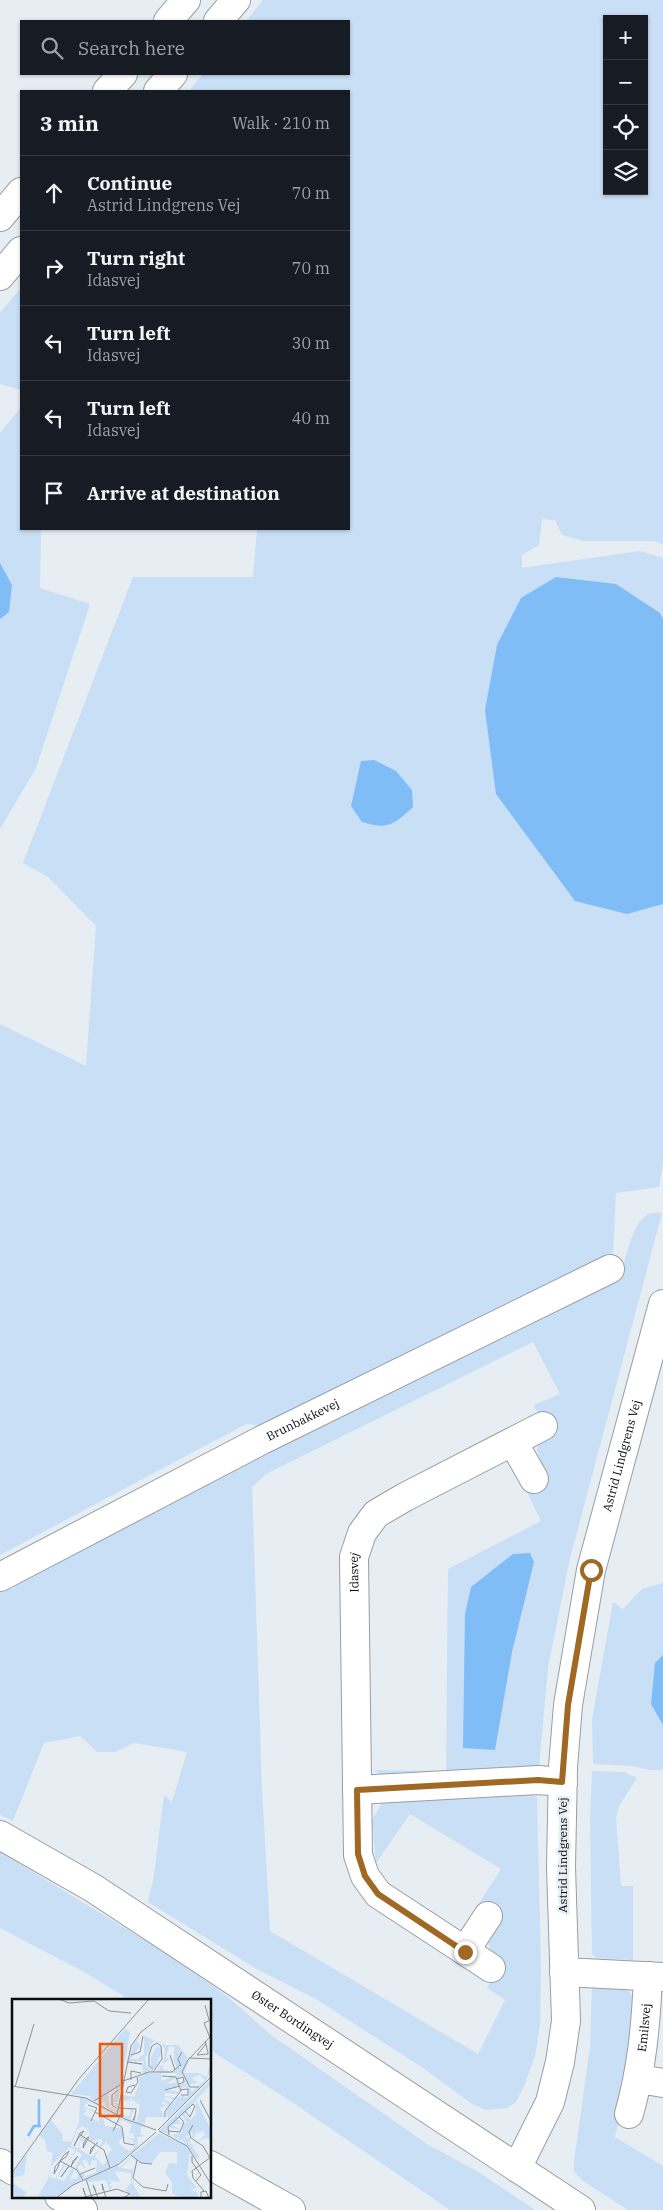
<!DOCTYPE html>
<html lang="en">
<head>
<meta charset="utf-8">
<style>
	:root { --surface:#171b24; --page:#20242c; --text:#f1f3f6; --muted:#9ea1a6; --line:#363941 }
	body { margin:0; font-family:"IBM Plex Serif",serif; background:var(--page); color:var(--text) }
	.controls { position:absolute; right:15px; top:15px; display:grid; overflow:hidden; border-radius:0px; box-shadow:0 1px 4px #0004 }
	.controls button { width:45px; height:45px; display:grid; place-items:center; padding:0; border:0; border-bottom:1px solid var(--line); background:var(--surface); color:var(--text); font:25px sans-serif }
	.stop { position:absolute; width:15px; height:15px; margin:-11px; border:4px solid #9f6823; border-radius:50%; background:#fff }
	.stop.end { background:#9f6823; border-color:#fff; box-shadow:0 1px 5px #0008 }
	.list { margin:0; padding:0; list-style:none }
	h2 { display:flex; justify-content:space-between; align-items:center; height:65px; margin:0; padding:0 20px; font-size:21px }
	h2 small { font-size:16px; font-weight:400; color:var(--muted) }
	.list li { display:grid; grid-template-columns:32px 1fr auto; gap:15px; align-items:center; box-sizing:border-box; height:75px; padding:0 20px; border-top:1px solid var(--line) }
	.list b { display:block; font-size:19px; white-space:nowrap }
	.list p { margin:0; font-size:16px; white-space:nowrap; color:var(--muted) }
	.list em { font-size:16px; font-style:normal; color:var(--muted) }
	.icon { flex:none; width:28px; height:28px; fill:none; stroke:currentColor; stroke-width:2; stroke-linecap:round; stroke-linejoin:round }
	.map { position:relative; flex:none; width:663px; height:2210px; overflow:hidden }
	.search { position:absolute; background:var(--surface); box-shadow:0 1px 4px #0004; left:20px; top:20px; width:330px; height:55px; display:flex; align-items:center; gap:12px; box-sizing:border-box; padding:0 18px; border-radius:0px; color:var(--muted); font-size:19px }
	.panel { position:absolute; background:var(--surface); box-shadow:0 1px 4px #0004; left:20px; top:90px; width:330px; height:440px; border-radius:0px }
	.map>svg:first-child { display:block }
	.green { fill:#c9dff5; fill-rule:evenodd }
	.water { fill:#80bcf5 }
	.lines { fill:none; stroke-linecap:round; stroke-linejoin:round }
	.minor-casing { stroke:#989ea4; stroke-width:30 }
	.highway-casing { stroke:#989ea4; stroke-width:30 }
	.minor { stroke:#fff; stroke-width:28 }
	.highway { stroke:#fff; stroke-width:28 }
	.route { stroke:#9f6823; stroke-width:6 }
	.labels { text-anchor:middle; stroke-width:5; stroke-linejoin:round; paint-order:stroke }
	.street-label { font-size:12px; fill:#0a0c0e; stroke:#e6edf3 }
	.inset-river { fill:none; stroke:#80bcf5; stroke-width:2.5 }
	.inset-road { fill:none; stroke:#8e9397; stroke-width:1 }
	.view { fill:#e8590c; fill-opacity:0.15; stroke:#e8590c; stroke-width:2.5 }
	.inset-edge { fill:none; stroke:#0a0c0e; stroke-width:2.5 }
</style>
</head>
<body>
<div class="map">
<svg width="663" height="2210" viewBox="0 0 663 2210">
	<rect width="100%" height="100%" fill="#e6edf3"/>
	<!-- green -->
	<g class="green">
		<path d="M263,0h400v545l-8,-4h-71l-22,-6 -7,-15 -13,-1 -3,26 -17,10v13l118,-17 23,7v606l-4,23 -43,6 -3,61 -332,173 -35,-3 -246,131v-531l86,42 10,-140 -48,-49 -25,-14 110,-286h120l4,-48h92v-438h-160l14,-17h146v-53h-103zM607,19h37v172h-37z"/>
		<polygon points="21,288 21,390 0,384 0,313"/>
		<polygon points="21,407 21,529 41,529 40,588 90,604 36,768 0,829 0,433"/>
		<path d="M662,1213l-92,345 -22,109 -9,101 -154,10 -11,-8 72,1 2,-202 93,-48 -26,-54 31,8 -9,-25 2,-9v-24l-5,-12 26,-11 -27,-52 -267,132 -14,13 10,302 8,142 208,123 27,-54 -18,-12 14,-24 -11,-15 -3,-11 12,-22 -21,-11 23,-36 -91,-55 -34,49 -4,-43 10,-17 148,-9 7,3 4,172 -1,56 -5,31 -11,30 -8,16 -9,6 -21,2 -14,-6 -49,-36 -107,-69 -59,-30 -109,-67 6,-27 10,-80 8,7 15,-50 -53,-9 -19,9h-18l-17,-16 -36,7 -31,78 -13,-6v-226l9,-5 2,5c75,-52 163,-84 242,-130l369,-191c5,-14 12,-47 25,-53 4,-3 10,-2 15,-2z"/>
		<polygon points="663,1583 663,1770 649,1770 632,1766 593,1764 592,1720 613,1602 623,1609 642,1589"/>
		<polygon points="592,1771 624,1772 637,1778 619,1806 616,1817 621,1886 633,1886 633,1960 597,1958 592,1954 590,1819"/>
		<polygon points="0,1852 179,1961 228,1997 271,2035 427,2144 480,2173 535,2210 450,2210 289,2100 210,2050 210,2000 130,2000 86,1973 0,1928"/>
		<polygon points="622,1983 635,2000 630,2081 622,2079 619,2095 625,2097 615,2137 663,2166 663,2210 628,2210 582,2180 574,2172 574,2162 590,2047 592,1985"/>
	</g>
	<!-- water -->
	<g class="water">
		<polygon points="0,563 12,585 9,612 0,619"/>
		<polygon points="556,577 616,584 660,613 663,619 663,904 627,914 575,901 496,794 485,710 497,645 521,598"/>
		<path d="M374,760l22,11 16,19 1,17c-20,18 -25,23 -51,15l-11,-16 10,-45z"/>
		<polygon points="530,1553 534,1562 512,1652 495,1750 463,1748 465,1614 471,1587 513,1554"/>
		<polygon points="663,1655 663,1725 651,1704 655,1663"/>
	</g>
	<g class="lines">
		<defs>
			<g id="minor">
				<polyline points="513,1442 534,1479"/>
				<path id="s1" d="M0,1577l262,-137 348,-171"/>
				<polyline points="357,1790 538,1780 563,1782"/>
				<path id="s2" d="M0,1835l93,53 488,322"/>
				<polyline points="465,1951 488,1916"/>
				<path id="s3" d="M491,1968l-113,-74 -13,-18 -7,-21 -4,-298 8,-24 14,-19 29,-17 138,-71"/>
				<polyline points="564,1972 663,1977"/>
				<polyline points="639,2079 663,2083"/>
				<path id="s4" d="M629,2114c13,-46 17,-90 19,-138"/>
				<polyline points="0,2163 14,2171"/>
				<polyline points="210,2165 291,2210"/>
				<path id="s5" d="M517,2168l33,-66 10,-40 6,-41 -5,-154 2,-100 5,-62 10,-59 13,-76 72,-266"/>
				<polyline points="59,2196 83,2210"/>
			</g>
			<g id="highway">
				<polyline points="168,21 186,0"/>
				<polyline points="218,21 236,0"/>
				<polyline points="107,91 123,74"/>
				<polyline points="158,91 173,74"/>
				<polyline points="0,217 21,192"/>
				<polyline points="0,276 21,251"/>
			</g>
		</defs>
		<!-- minor casing -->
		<use href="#minor" class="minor-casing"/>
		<!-- highway casing -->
		<use href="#highway" class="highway-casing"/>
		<!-- minor -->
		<use href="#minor" class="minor"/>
		<!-- highway -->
		<use href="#highway" class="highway"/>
	</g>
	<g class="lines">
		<!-- route -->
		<polyline class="route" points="465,1952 378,1894 365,1876 358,1854 357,1790 538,1780 562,1782 568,1705 591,1570"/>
	</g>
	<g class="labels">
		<!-- street labels -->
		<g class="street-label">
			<text dy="4" stroke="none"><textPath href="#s1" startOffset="341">Brunbakkevej</textPath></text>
			<text dy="4" stroke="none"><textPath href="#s5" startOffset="728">Astrid Lindgrens Vej</textPath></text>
			<text dy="4" stroke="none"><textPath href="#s3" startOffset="462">Idasvej</textPath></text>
			<text transform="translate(563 1855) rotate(-90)" y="4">Astrid Lindgrens Vej</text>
			<text dy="4" stroke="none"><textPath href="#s2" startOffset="346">Øster Bordingvej</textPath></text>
			<text dy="4" stroke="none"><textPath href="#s4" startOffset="88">Emilsvej</textPath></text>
		</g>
	</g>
	<!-- overview -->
	<g transform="translate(12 1999)">
		<rect width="199" height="199" fill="#e6edf3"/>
		<path d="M113,30l5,3 -12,70h-6l6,-14 -10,5 1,14 7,4v-6l-3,-2h5l-1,10 -12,-7 1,-5 -5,2 -12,-5 3,-2 -21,-2zM128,36l-3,6 3,5 -10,13h8l6,-5v-18l22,9h12l11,14 -5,14h14l9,4 2,-10 2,3 -7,14 -36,35 -2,-9 15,-15 6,3 2,-6 -3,-6 -5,3 -1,-5h5l-2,-10 -5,4 -2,-5h-15l1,8 12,-5 3,5 -2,-3 -10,7 12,-3 2,4 -14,4 14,1v-4v7l-14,-1v3l12,2 3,-3 -4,5 -11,-3v3l6,2 -2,3 -6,-4 -1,3 6,1 -8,3 5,9h-19l-2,9 -25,-11v-6l7,8 4,-2 1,-6h3l-4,10 7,2 3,-16 -10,-7 -1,10v-8l-8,2 -1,6 -1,-8 4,-5 11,2 6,-15 -2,-5 8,-4h-3l-1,-4 2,-8 -16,1 5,-17zM142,42l7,1 4,7 -2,16 -4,1 1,5 -3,-2v3l6,1h-16v-1h5l1,-1 -6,-4 -2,-9 6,-11 -2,-4 2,2zM157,47l5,1v11l-4,2 3,-1 4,9 -4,4 -10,-2v-6l7,-5 -4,-1zM188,76l5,5 -13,12 -4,-8 10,-1 -7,-5zM145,47l5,4 -7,19 -4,-1v-12zM199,80v5l-15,16 15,30v8l-9,1 -10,8 8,11 -3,1 -14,-18 -13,-6 12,-2 1,-9 4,-1 -5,-8 -5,4 5,5h-12l11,6 -13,-3 1,7 -10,-3 33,-32 3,1 -2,-2zM184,102v13l-5,6 -7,-7zM191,132l2,4 -11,10 -5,-2 2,-5 -6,-1 7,-5 1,7 3,-6zM68,98l18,6 20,14 -25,-14 -6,-2 1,3h-3l-1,3 11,4 -2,3 1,-2 -10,-4 2,4 -3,2 16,8v-4l4,-1 2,9 17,2 2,6 -5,9 5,5 6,3 4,-4 -1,-7 -9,-2 1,-4v4l10,1 -2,-6h-4l3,-8 -10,-5 -4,4 2,-6 22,8 -2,8 5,2 -8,1 1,10 -18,15 -10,5 -3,-8 2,9 -25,11 -3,-2v3l-27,18h-17l11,-19 5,-26 -6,-2 -2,-11 -6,-4 -12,17 -3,22 -12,3v-3l47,-68 -8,13 12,15 -1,6 9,1 8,-19zM70,127l6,3 -5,8 6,-7 1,12 10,-3 3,2 -4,5 -2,-4 -2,2 6,3 5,-5 6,7 -5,7 -2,-3 -1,-2 3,10 -4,4 -8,-8 5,-9 -8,9 -13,-8 1,-8 5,-1 -1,6 2,-5 -5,-5 -3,12 -7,-2 5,-13 2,1 -2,-3zM57,148l6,3 -9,15 -6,-3 4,2 -9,15 -6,-2 2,-11zM64,152l6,3 -7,14 5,5 -2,-6 3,-3 5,6 -4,-9 4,-2 4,8 2,-7 5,1 -1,11 -12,5v-5l-4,3 -2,-2v5l-8,2 4,-10 4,2 -8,-5 2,1 -8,13 -8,-2zM147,134l26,12 5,7 -3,23 10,13 -7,1 8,4v5h-17l-9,-5v-11l-7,-9 4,-10 8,1v-12h-17l-8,11 -9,1 -11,-9zM120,157l4,4v1l-4,-4 -11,11 12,2 -1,12 9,16h-9l-7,-8 6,-7v-10l-16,-2 5,11 -12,-2 4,3 -4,3h5l-4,4 -3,-10 -18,2 -1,-3 31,-14 1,3zM0,183l15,11 -5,5h-8z" fill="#c9dff5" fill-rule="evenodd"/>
		<path class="inset-river" d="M27,100v26M16,137l6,-10h7"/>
		<path class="inset-road" d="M47,0l10,4 25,-2 15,10 22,2M193,6l4,15M198,39l-6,-15 7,-3M193,42l1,3 2,9v1l-11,1 9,-11M119,56l9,-3 3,-16M158,56l5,15M177,59l22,1M115,63l15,2 -8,-1M169,67l-3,-7 4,-7M141,73l9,-13 -1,-13 -4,-3 -5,3 -3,9v11l4,3M150,77l14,1 5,14 -16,20v6M165,80l6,-2 1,5 -5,2M119,81v-9l10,2M111,82l26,-9h23l8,-7M123,86l-7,2 -2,5 5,1 7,-11 -1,-5M0,87l74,12 39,21 31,11M3,88l19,-63M187,88h-9l-8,-15 6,-12 22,-23M153,91l15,-4M168,91l8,-1v6h-7M188,101l11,21M82,102l26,-16M76,106l9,3 -6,13M104,109l-4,-3v-10l6,-5M107,109l17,1v1l-1,6 -1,4h-1l2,-4M83,113l27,15 2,16 10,2M105,116l14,-69 10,-14 13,-10M181,126l-4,7 2,6 12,8 7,12M146,131l53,-53M72,132l-7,9 -3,6 6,-13zM101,132l7,-15M147,132l28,15 24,38M157,132l11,1 4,-10 -5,-5M67,135l25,16 6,18M157,136l-1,-8 25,-23 2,2 -5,11 -5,-6M76,138h1l-6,11 1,-6zM86,143l-3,3 -5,9 1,-5zM57,152l-3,6 -6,4 4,-6zM119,156l10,8 11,1M180,157v6l9,13 -5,6M125,161l-4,18 10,9 23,4 2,-7M48,162l17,9 6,10M48,162l-2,6 -4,7 1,-7zM57,167l-8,11 8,-11M59,168l2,-6 5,-5 -7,10M0,174l66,-93 71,-81M68,175l15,-6M74,180l6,19M91,191l-1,-6 4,14M84,192l-3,-6 5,13M192,192l-11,-13 -1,-7 19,-14M73,195l-2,-6 3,9M44,199l17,-13 46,-21 37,-32M69,199l36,-9 13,5 -7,4M189,199v-6l5,-1 3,7"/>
		<path class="view" d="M88,45h22v72h-22z"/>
		<rect width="199" height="199" class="inset-edge"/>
	</g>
</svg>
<div class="controls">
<button>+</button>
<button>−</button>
<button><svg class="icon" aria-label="locate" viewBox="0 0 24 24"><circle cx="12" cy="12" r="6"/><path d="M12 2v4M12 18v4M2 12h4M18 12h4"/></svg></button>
<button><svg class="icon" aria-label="layers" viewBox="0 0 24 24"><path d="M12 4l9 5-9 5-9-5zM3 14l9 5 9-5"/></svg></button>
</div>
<div class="stop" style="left:591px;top:1570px"></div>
<div class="stop end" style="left:465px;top:1952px"></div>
<div class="search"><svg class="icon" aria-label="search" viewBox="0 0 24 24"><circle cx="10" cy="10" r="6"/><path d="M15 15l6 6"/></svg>Search here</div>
<section class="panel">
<h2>3 min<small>Walk · 210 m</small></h2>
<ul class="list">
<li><svg class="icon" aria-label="ahead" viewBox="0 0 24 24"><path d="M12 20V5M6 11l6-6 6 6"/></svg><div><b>Continue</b><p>Astrid Lindgrens Vej</p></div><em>70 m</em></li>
<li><svg class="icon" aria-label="right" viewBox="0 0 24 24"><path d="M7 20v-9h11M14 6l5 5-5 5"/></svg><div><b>Turn right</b><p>Idasvej</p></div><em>70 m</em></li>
<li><svg class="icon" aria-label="left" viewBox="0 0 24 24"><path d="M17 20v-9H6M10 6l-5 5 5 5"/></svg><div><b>Turn left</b><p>Idasvej</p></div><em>30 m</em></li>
<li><svg class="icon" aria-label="left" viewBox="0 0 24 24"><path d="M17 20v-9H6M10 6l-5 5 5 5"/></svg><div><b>Turn left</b><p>Idasvej</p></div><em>40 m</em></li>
<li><svg class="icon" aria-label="arrive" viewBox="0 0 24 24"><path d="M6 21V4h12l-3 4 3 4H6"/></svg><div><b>Arrive at destination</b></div></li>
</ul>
</section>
</div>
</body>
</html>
